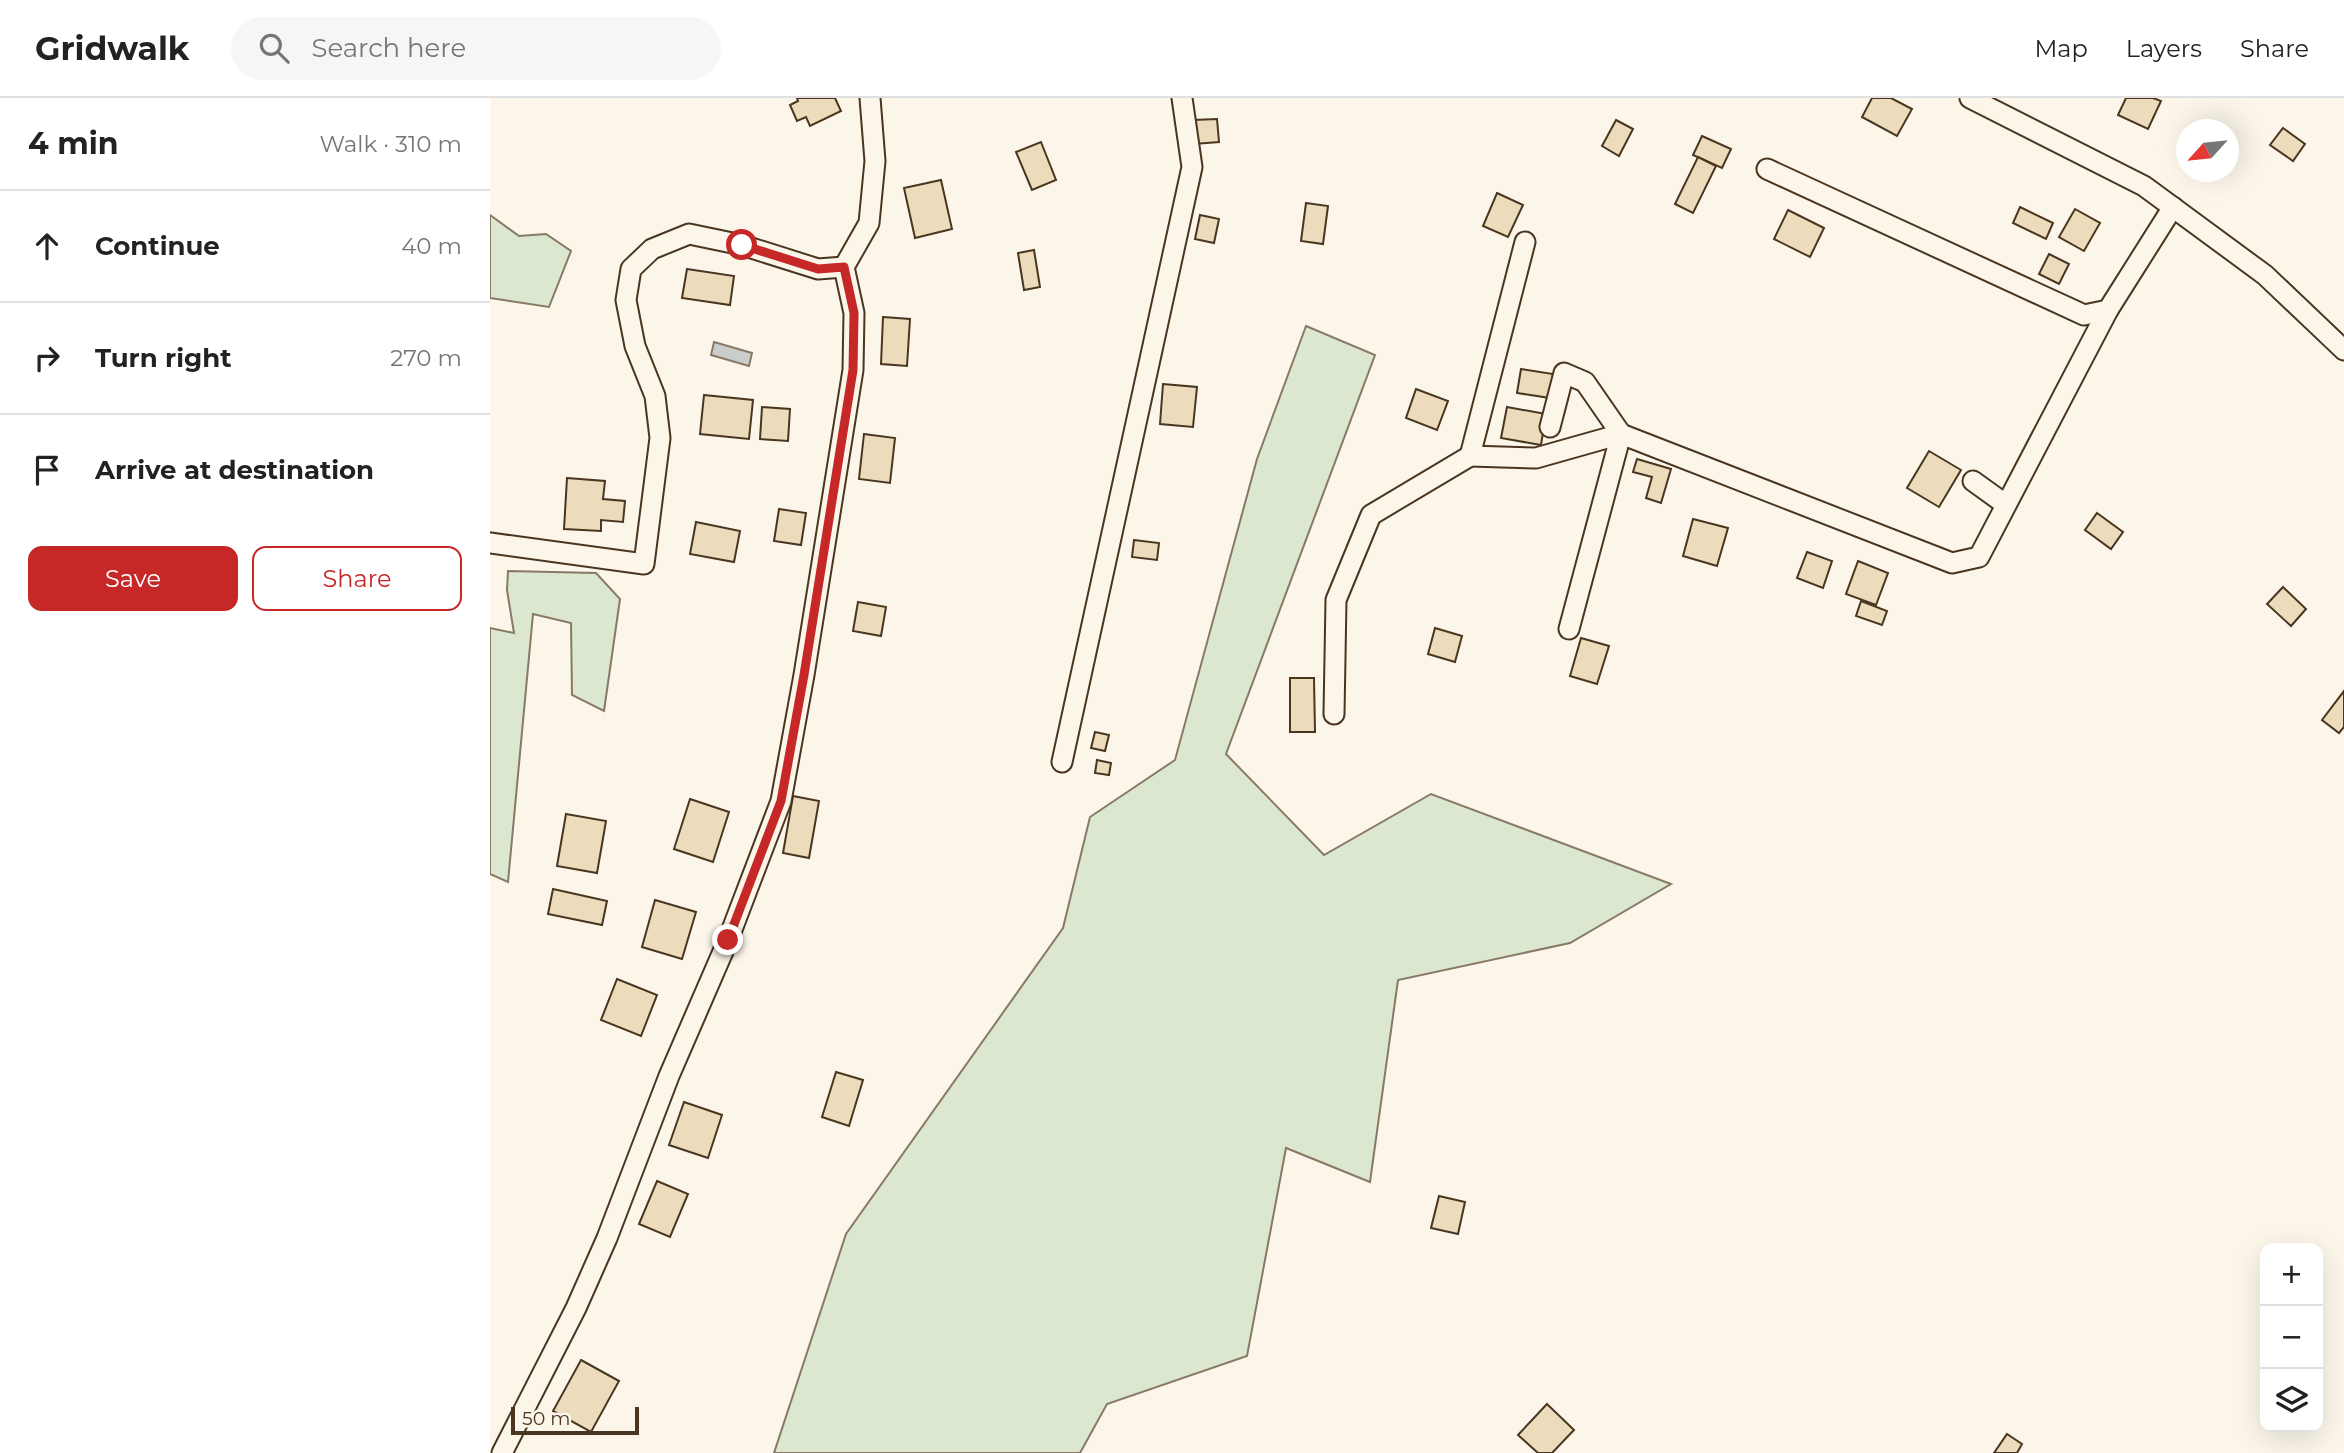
<!DOCTYPE html>
<html lang="en">
<head>
<meta charset="utf-8">
<style>
	:root { --surface:#fff; --page:#f6f6f6; --text:#222; --muted:#767676; --line:#e0e0e0; --accent:#c62828 }
	body { margin:0; font-family:Montserrat,sans-serif; background:var(--page); color:var(--text) }
	.controls { position:absolute; right:21px; bottom:21px; display:grid; overflow:hidden; border-radius:14px; box-shadow:0 7px 28px #0002 }
	.controls button { width:63px; height:63px; display:grid; place-items:center; padding:0; border:0; border-bottom:2px solid var(--line); background:var(--surface); color:var(--text); font:35px sans-serif }
	.compass { position:absolute; left:1686px; top:21px; width:63px; height:63px; border-radius:50%; background:var(--surface); box-shadow:0 7px 28px #0002; rotate:243deg }
	.scale { position:absolute; left:21px; bottom:18px; width:128px; box-sizing:border-box; padding-left:7px; border:4px solid #4a3520; border-top:0; font-size:19px; line-height:24px; white-space:nowrap; color:#4a3520; -webkit-text-stroke:5px #fbf6e9; paint-order:stroke }
	.stop { position:absolute; width:21px; height:21px; margin:-16px; border:5px solid #c62828; border-radius:50%; background:#fff }
	.stop.end { background:#c62828; border-color:#fff; box-shadow:0 2px 7px #0008 }
	.list { margin:0; padding:0; list-style:none }
	h2 { display:flex; justify-content:space-between; align-items:center; height:91px; margin:0; padding:0 28px; font-size:30px }
	h2 small { font-size:23px; font-weight:400; color:var(--muted) }
	.list li { display:grid; grid-template-columns:46px 1fr auto; gap:21px; align-items:center; box-sizing:border-box; height:112px; padding:0 28px; border-top:2px solid var(--line) }
	.list b { display:block; font-size:26px; white-space:nowrap }
	.list em { font-size:23px; font-style:normal; color:var(--muted) }
	.actions { display:flex; gap:14px; padding:21px 28px }
	.actions a { flex:1; padding:16px 0; border:2px solid var(--accent); border-radius:14px; text-align:center; font-size:24px; color:var(--accent) }
	.actions .main { background:var(--accent); color:#fff }
	.icon { flex:none; width:38px; height:38px; fill:none; stroke:currentColor; stroke-width:2; stroke-linecap:round; stroke-linejoin:round }
	.map { position:relative; flex:none; width:1854px; height:1355px; overflow:hidden }
	header { display:flex; align-items:center; gap:42px; box-sizing:border-box; height:98px; padding:0 35px; background:var(--surface); border-bottom:2px solid var(--line) }
	header strong { font-size:33px }
	nav { display:flex; gap:38px; margin-inline-start:auto; font-size:24px }
	.search { width:490px; height:63px; background:var(--page); display:flex; align-items:center; gap:18px; box-sizing:border-box; padding:0 24px; border-radius:38px; color:var(--muted); font-size:26px }
	main { display:flex }
	aside { flex:1; background:var(--surface) }
	.map>svg:first-child { display:block }
	.green { fill:#dce7d0; stroke:#887966; stroke-width:2 }
	.water { fill:#c9cecd; stroke:#887966; stroke-width:2 }
	.building { fill:#ecdcbc; stroke:#4a3520; stroke-width:2 }
	.lines { fill:none; stroke-linecap:round; stroke-linejoin:round }
	.minor-casing { stroke:#4a3520; stroke-width:23 }
	.minor { stroke:#fbf6e9; stroke-width:19 }
	.route { stroke:#c62828; stroke-width:9 }
</style>
</head>
<body>
<header>
<strong>Gridwalk</strong>
<div class="search"><svg class="icon" aria-label="search" viewBox="0 0 24 24"><circle cx="10" cy="10" r="6"/><path d="M15 15l6 6"/></svg>Search here</div>
<nav><a>Map</a><a>Layers</a><a>Share</a></nav>
</header>
<main>
<aside>
<h2>4 min<small>Walk · 310 m</small></h2>
<ul class="list">
<li><svg class="icon" aria-label="ahead" viewBox="0 0 24 24"><path d="M12 20V5M6 11l6-6 6 6"/></svg><div><b>Continue</b></div><em>40 m</em></li>
<li><svg class="icon" aria-label="right" viewBox="0 0 24 24"><path d="M7 20v-9h11M14 6l5 5-5 5"/></svg><div><b>Turn right</b></div><em>270 m</em></li>
<li><svg class="icon" aria-label="arrive" viewBox="0 0 24 24"><path d="M6 21V4h12l-3 4 3 4H6"/></svg><div><b>Arrive at destination</b></div></li>
</ul>
<div class="actions"><a class="main">Save</a><a>Share</a></div>
</aside>
<div class="map">
<svg width="1854" height="1355" viewBox="0 0 1854 1355">
	<rect width="100%" height="100%" fill="#fbf6e9"/>
	<!-- green -->
	<g class="green">
		<polygon points="0,117 29,138 56,136 81,153 59,209 0,200"/>
		<polygon points="816,228 885,257 736,656 834,757 941,696 1181,786 1080,845 908,882 880,1084 796,1050 757,1258 617,1306 590,1355 284,1355 356,1136 573,830 600,719 685,662 767,361"/>
		<polygon points="18,473 106,475 130,501 114,613 82,597 81,525 43,516 18,784 0,776 0,530 24,535 17,492"/>
	</g>
	<!-- water -->
	<polygon class="water" points="224,244 262,255 259,268 221,257"/>
	<!-- building -->
	<g class="building">
		<polygon points="307,0 345,0 351,13 320,28 316,19 307,23 300,7 308,3"/>
		<polygon points="1382,0 1401,0 1422,11 1407,38 1372,19"/>
		<polygon points="1636,0 1663,0 1671,3 1658,31 1628,17"/>
		<polygon points="727,21 729,44 704,46 703,22"/>
		<polygon points="1126,22 1143,31 1129,58 1112,48"/>
		<polygon points="1793,30 1815,46 1803,63 1780,47"/>
		<polygon points="1212,38 1241,51 1232,70 1203,57"/>
		<polygon points="551,44 566,82 542,92 526,54"/>
		<polygon points="1208,59 1226,68 1203,115 1185,106"/>
		<polygon points="451,82 462,131 425,140 414,90"/>
		<polygon points="1007,95 1033,107 1018,139 993,128"/>
		<polygon points="816,105 838,108 833,146 811,143"/>
		<polygon points="1530,109 1563,125 1556,141 1523,125"/>
		<polygon points="1585,111 1610,125 1594,153 1569,139"/>
		<polygon points="1298,112 1334,130 1320,159 1284,141"/>
		<polygon points="710,117 729,121 724,145 705,141"/>
		<polygon points="544,152 550,189 534,192 528,155"/>
		<polygon points="1559,156 1579,166 1569,186 1549,176"/>
		<polygon points="197,171 244,178 240,207 192,200"/>
		<polygon points="393,219 420,221 417,268 391,266"/>
		<polygon points="1031,271 1063,276 1060,300 1027,295"/>
		<polygon points="673,286 707,289 703,329 670,326"/>
		<polygon points="926,291 958,303 947,332 916,320"/>
		<polygon points="214,297 263,302 259,341 210,336"/>
		<polygon points="272,309 300,311 298,343 270,341"/>
		<polygon points="1017,309 1056,316 1051,347 1011,340"/>
		<polygon points="374,336 405,340 400,385 369,381"/>
		<polygon points="1439,353 1471,372 1449,409 1417,390"/>
		<polygon points="1147,361 1181,371 1171,405 1156,400 1162,379 1143,374"/>
		<polygon points="77,380 115,383 113,401 135,403 133,424 111,422 111,433 74,431"/>
		<polygon points="289,411 316,415 311,447 284,443"/>
		<polygon points="1607,415 1633,434 1621,451 1595,432"/>
		<polygon points="1203,421 1238,430 1227,468 1193,458"/>
		<polygon points="206,424 250,433 244,464 200,456"/>
		<polygon points="644,442 669,445 667,462 642,459"/>
		<polygon points="1317,454 1342,463 1333,490 1307,480"/>
		<polygon points="1368,463 1398,475 1386,507 1356,496"/>
		<polygon points="1793,489 1816,511 1801,528 1777,506"/>
		<polygon points="1371,503 1397,513 1392,527 1366,518"/>
		<polygon points="368,504 396,509 391,538 363,533"/>
		<polygon points="945,530 972,538 965,564 938,556"/>
		<polygon points="1091,540 1119,548 1107,586 1080,578"/>
		<polygon points="800,580 824,580 825,634 800,634"/>
		<polygon points="1854,593 1854,629 1849,635 1832,622"/>
		<polygon points="605,634 619,637 615,653 601,650"/>
		<polygon points="607,662 621,665 619,677 605,675"/>
		<polygon points="303,698 329,703 319,760 293,755"/>
		<polygon points="200,701 239,714 223,764 184,751"/>
		<polygon points="76,716 116,723 107,775 67,768"/>
		<polygon points="63,791 117,803 112,827 58,816"/>
		<polygon points="165,802 206,814 192,861 152,849"/>
		<polygon points="127,881 167,897 151,938 111,922"/>
		<polygon points="346,974 373,982 359,1028 332,1019"/>
		<polygon points="194,1004 232,1017 218,1060 179,1047"/>
		<polygon points="167,1083 198,1096 180,1139 149,1126"/>
		<polygon points="949,1098 975,1104 968,1136 941,1130"/>
		<polygon points="91,1262 129,1283 101,1334 63,1313"/>
		<polygon points="1057,1306 1084,1332 1062,1355 1048,1355 1028,1337"/>
		<polygon points="1517,1336 1532,1346 1527,1355 1504,1355"/>
	</g>
	<g class="lines">
		<defs>
			<g id="minor">
				<polyline points="1480,0 1654,88 1775,177 1854,252"/>
				<polyline points="1277,71 1594,217 1618,212 1683,109"/>
				<polyline points="1035,144 980,358 1046,360 1131,336 1095,284 1074,275 1060,329"/>
				<polyline points="1483,383 1515,406"/>
				<polyline points="0,445 154,466 170,340 165,298 145,248 136,202 141,171 162,151 199,136 252,147 328,171 354,169 379,125 385,63 380,0"/>
				<polyline points="1079,531 1131,336 1462,465 1489,459 1618,212"/>
				<polyline points="844,616 846,502 881,417 980,358"/>
				<polyline points="572,664 702,69 692,0"/>
				<polyline points="12,1355 86,1210 117,1140 179,978 238,842 291,703 314,577 363,272 364,215 354,169"/>
			</g>
		</defs>
		<!-- minor casing -->
		<use href="#minor" class="minor-casing"/>
		<!-- minor -->
		<use href="#minor" class="minor"/>
	</g>
	<g class="lines">
		<!-- route -->
		<polyline class="route" points="238,842 291,703 314,577 363,272 364,215 354,169 328,171 252,147"/>
	</g>
</svg>
<div class="controls">
<button>+</button>
<button>−</button>
<button><svg class="icon" aria-label="layers" viewBox="0 0 24 24"><path d="M12 4l9 5-9 5-9-5zM3 14l9 5 9-5"/></svg></button>
</div>
<svg class="compass" viewBox="-18 -18 36 36"><path d="M0-13l5 13h-10z" fill="#e53935"/><path d="M0 13l5-13h-10z" fill="#767676"/></svg>
<div class="scale">50 m</div>
<div class="stop" style="left:252px;top:147px"></div>
<div class="stop end" style="left:238px;top:842px"></div>
</div>
</main>
</body>
</html>
